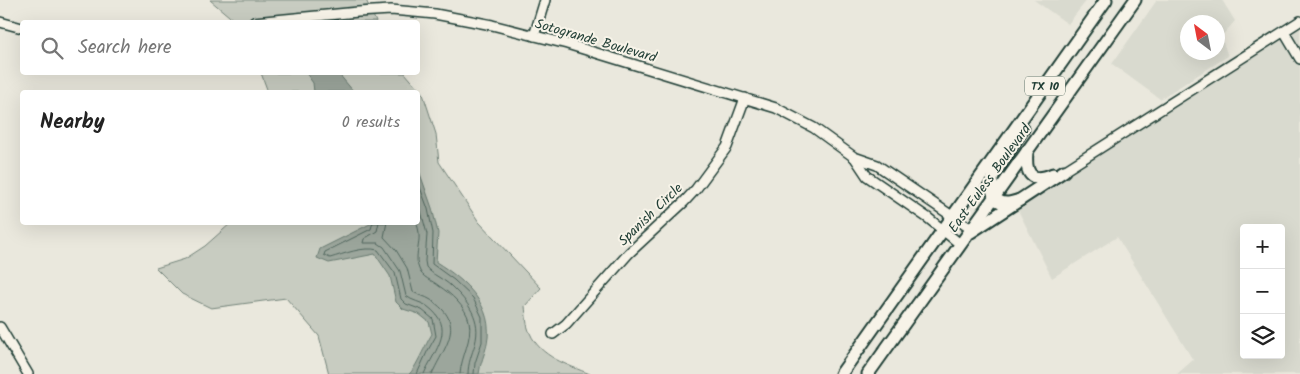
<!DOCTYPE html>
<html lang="en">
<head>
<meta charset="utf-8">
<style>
	:root { --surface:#fff; --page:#f6f6f6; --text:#222; --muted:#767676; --line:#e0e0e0 }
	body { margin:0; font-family:Kalam,sans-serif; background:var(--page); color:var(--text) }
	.controls { position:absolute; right:15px; bottom:15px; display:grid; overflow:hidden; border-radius:5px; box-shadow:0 5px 20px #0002 }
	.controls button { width:45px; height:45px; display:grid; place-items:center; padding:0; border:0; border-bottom:1px solid var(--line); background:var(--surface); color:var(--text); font:25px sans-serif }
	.compass { position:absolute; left:1180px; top:15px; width:45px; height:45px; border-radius:50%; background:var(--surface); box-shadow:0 5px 20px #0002; rotate:328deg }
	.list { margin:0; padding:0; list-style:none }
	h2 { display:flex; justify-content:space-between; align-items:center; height:65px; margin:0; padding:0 20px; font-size:21px }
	h2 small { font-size:16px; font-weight:400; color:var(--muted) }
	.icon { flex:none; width:28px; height:28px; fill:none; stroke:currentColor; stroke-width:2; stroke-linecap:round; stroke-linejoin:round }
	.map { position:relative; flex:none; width:1300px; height:374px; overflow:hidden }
	.search { position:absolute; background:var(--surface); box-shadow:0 5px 20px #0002; left:20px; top:20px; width:400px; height:55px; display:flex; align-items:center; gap:12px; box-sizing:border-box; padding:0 18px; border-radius:5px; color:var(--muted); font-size:19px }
	.panel { position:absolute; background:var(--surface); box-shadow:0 5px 20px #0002; left:20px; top:90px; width:400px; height:135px; border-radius:5px }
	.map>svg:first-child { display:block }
	.built { fill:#d9dacf; fill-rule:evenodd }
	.green { fill:#c8ccc1; stroke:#74847a }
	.water { fill:#9ca69c; stroke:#6a7c72 }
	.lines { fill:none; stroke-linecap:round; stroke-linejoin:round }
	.shore { stroke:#51675e; stroke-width:1 }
	.minor-casing { stroke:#1f3d34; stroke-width:12 }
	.major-casing { stroke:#1f3d34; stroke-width:15 }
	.minor { stroke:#f7f3e8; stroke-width:9 }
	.major { stroke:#f7f3e8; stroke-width:11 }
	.labels { text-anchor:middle; stroke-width:4; stroke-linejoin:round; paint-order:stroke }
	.shield { fill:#f7f3e8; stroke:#60746a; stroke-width:1 }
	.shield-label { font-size:12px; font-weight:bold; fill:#1f3d34 }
	.street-label { font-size:14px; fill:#1f3d34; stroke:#f7f3e8 }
</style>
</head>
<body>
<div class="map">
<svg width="1300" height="374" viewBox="0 0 1300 374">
	<rect width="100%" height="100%" fill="#eae8dd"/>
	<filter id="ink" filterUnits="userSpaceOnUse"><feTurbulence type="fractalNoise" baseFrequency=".02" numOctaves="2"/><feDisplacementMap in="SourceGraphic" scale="10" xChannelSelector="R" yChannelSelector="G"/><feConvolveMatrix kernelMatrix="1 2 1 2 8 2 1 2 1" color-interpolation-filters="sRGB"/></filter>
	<g filter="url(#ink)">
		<!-- built -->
		<g class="built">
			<polygon points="1034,0 1087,0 1068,24"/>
			<path d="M1157,0h65l13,21 -14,16 7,19 -68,43 -48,-35zM1218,22v30h-30v-30z"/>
			<path d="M1300,27v347h-123l16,-14 -76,-123 -65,41 -35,-70zM1244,228h37v127h-37z"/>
		</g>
		<!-- green -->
		<g class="green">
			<polygon points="210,0 366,0 376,22 236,22"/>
			<path d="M261,73h144l18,21 13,40 3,28 40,60 62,66 -16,18c1,8 1,20 5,27 10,24 38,32 60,41h-261l-10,-38 -33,-38 -75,10 -29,-14 -26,-26 29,-9 20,-13 26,-23 187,-1v-130h-150z"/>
		</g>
		<!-- water -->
		<g class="water">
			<polygon points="306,73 338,73 354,92 314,92 313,83"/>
			<path d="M418,168l14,40 6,25 -2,29c29,18 59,44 51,82 -2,10 -7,19 -8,30h-70c6,-4 17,-31 23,-40l-3,-12 -10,-8 -16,-5 -7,-7 -6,-26 -15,-22 -46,9 -12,-5 3,-9 52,-26 46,-1z"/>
		</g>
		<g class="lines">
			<!-- shore -->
			<g class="shore">
				<polyline points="418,182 428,209 433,233 432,264 454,280 473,298 482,317 482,342 475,363 474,374"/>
				<path d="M418,200l9,34 -2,27 1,6c6,8 18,12 25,19 17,16 31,33 24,58 -3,10 -7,19 -7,30"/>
				<path d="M373,222l-2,7 -46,23 -1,3 6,3c14,-4 33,-12 48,-8l17,23 6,26 5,5 16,6 11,9 3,17 -9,16 -10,22"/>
				<path d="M379,222l-2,9 -13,8 -1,4h15l6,4 16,24 6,25c6,5 15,6 21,10 30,22 8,43 -3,68"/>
				<path d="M387,222l-3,15 12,13 11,18 6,24c5,3 12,4 18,8 36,24 14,45 1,74"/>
				<path d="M417,222c0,4 2,8 2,12 1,11 -5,24 0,35 3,9 13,11 20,17 11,7 27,21 30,35 4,18 -8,35 -9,53"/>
			</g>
			<defs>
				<g id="minor">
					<polyline points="0,22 22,28"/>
					<polyline points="254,22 358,12 391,10 414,12 435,14 492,25 567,44 776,108 814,128 854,157 877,165 971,229"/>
					<polyline points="1284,32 1300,59"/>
					<polyline points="534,36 545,0"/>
					<polyline points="855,158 867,176 928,218 960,244"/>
					<polyline points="1064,171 1300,21"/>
					<polyline points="0,327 28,374"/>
					<polyline points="553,334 566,324 629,253 684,202 696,189 727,147 745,98"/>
				</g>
				<g id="major">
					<path d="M1027,151c-2,22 3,33 26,23"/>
					<path d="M1020,200c-4,1 -8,3 -12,3 -16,1 -18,-16 -15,-27l30,-47"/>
					<polyline points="971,232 1064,171"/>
					<polyline points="841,374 1106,0"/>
					<polyline points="868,374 1135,0"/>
				</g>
			</defs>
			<!-- minor casing -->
			<use href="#minor" class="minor-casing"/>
			<!-- major casing -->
			<use href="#major" class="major-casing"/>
			<!-- minor -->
			<use href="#minor" class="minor"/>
			<!-- major -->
			<use href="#major" class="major"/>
		</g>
	</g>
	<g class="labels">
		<!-- shield labels -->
		<rect class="shield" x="1025" y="76.5" width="40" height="19" rx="4"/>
		<g class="shield-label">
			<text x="1045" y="90">TX 10</text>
		</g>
		<!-- street labels -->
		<g class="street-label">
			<text transform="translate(596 40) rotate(16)" y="5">Sotogrande Boulevard</text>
			<text transform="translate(989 178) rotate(-54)" y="5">East Euless Boulevard</text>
			<text transform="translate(650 214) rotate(-44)" y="5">Spanish Circle</text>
		</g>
	</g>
</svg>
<div class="controls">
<button>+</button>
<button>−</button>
<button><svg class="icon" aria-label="layers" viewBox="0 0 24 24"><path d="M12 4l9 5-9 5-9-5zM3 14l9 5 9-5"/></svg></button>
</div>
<svg class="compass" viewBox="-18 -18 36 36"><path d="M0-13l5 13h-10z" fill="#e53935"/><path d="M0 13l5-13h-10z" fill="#767676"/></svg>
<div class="search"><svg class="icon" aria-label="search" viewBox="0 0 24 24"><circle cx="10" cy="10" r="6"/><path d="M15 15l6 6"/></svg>Search here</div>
<section class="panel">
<h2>Nearby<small>0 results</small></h2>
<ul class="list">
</ul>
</section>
</div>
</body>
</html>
